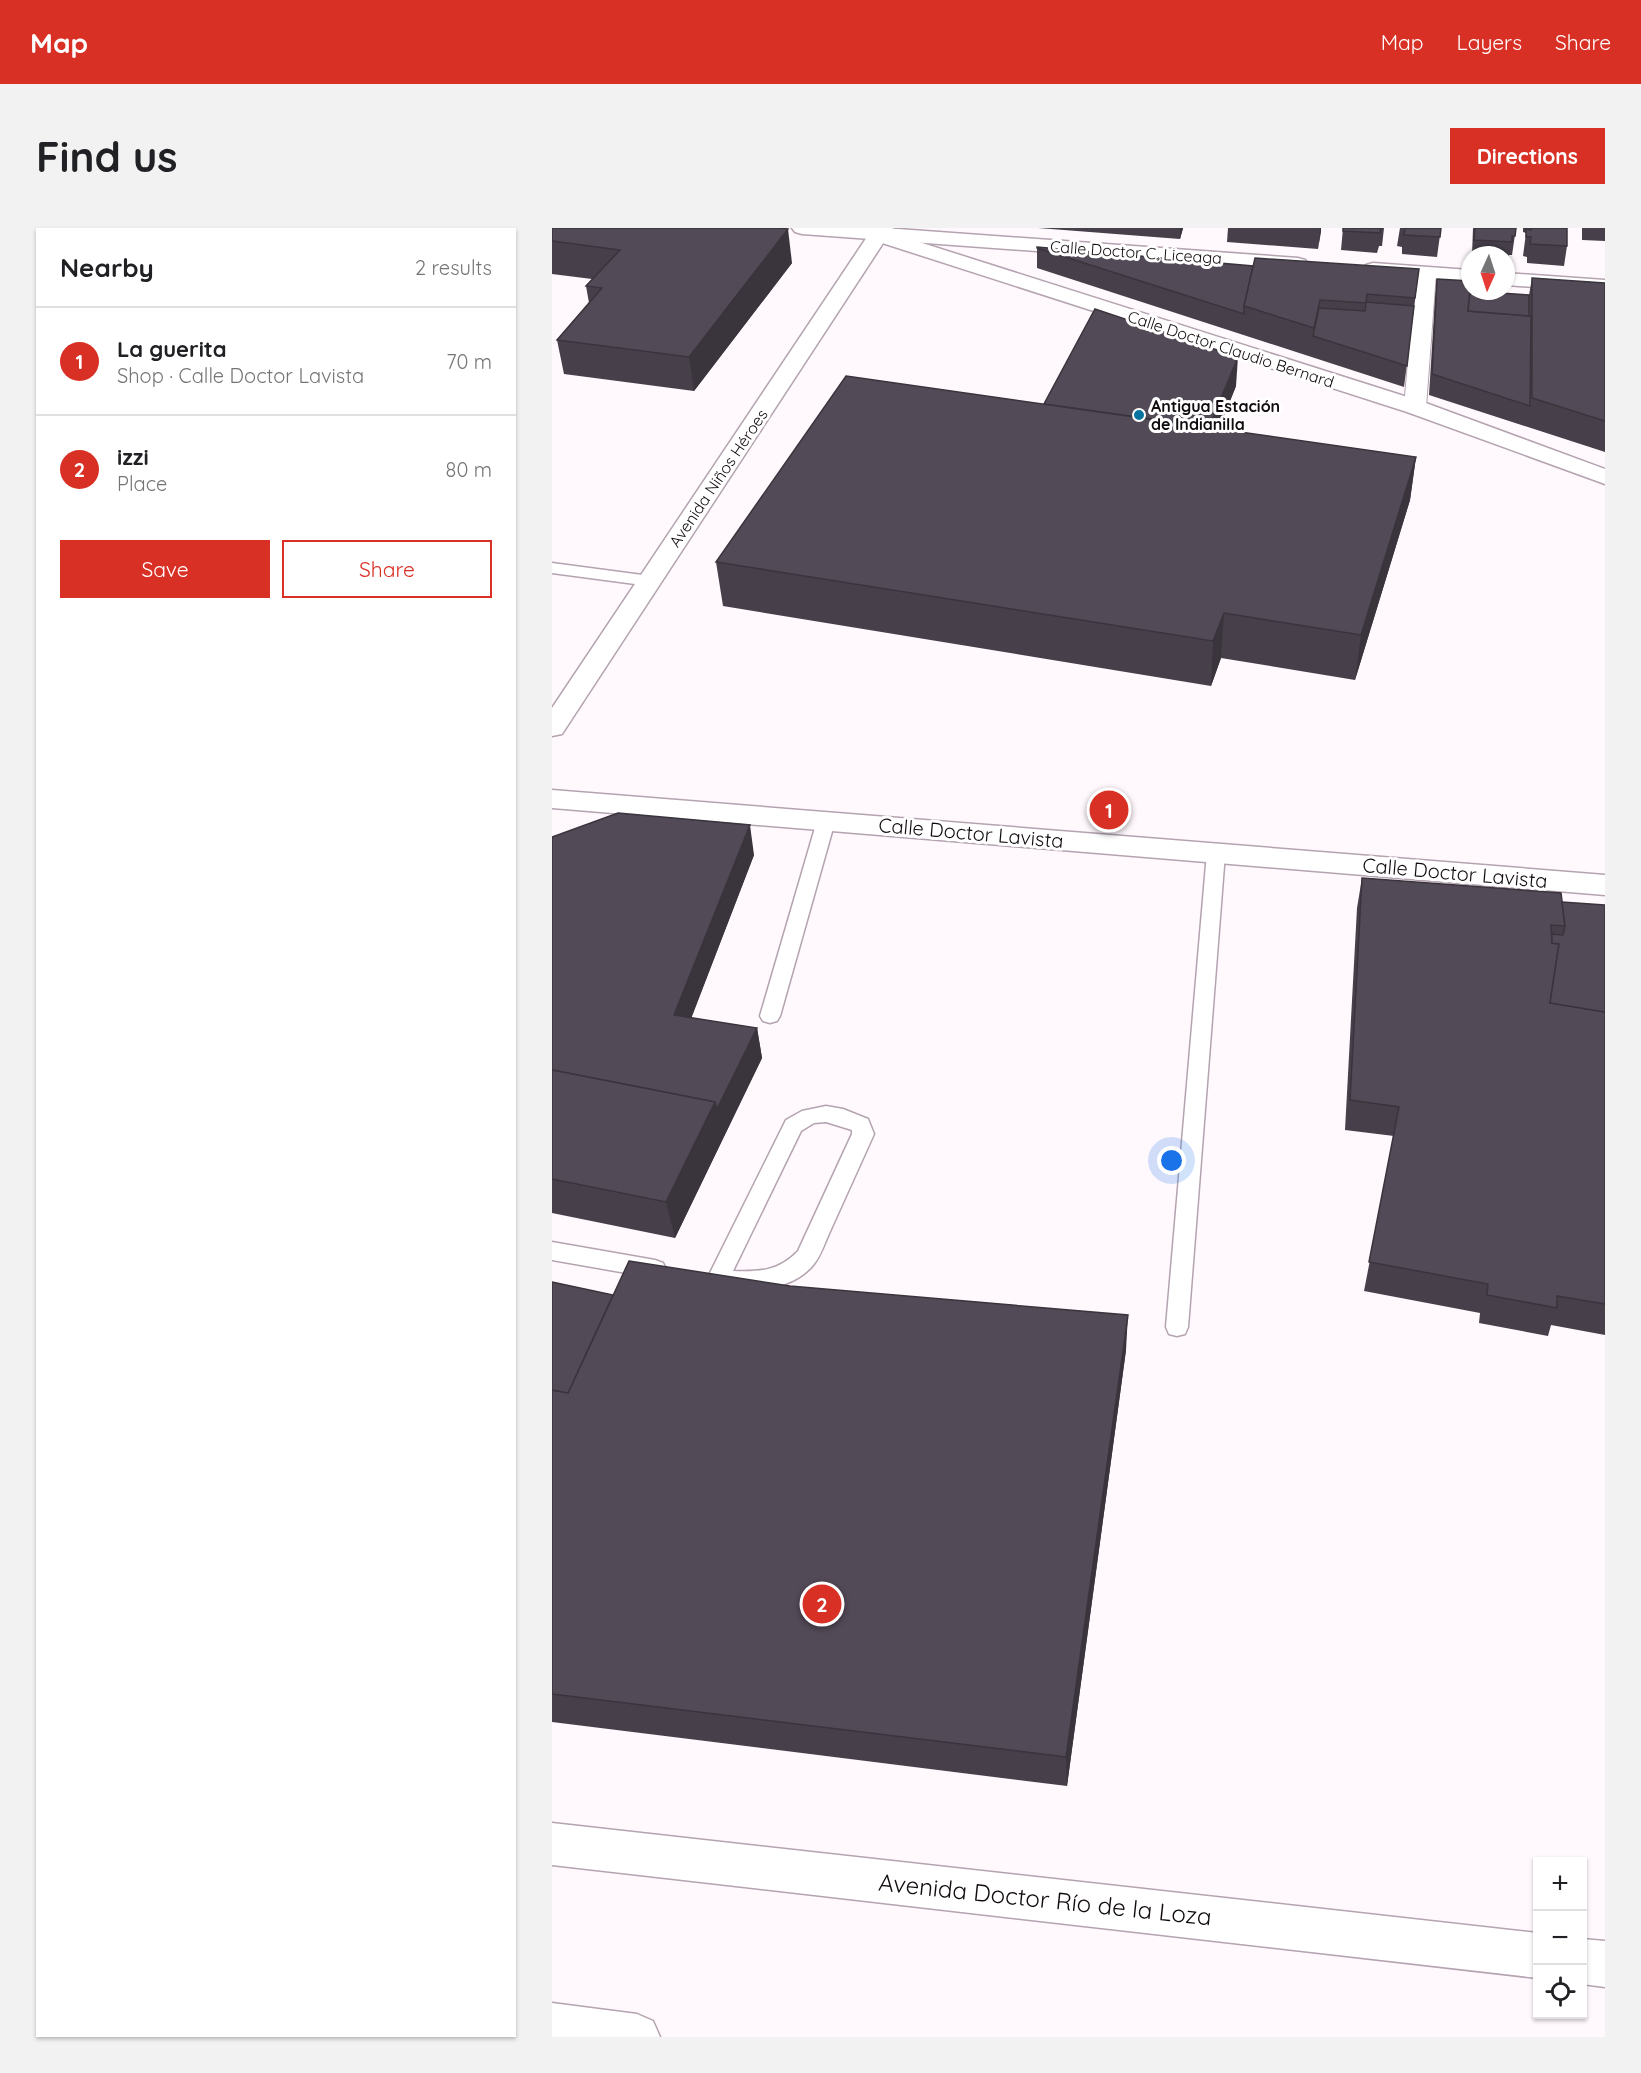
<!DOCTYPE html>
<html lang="en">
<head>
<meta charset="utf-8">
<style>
	:root { --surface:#fff; --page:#f2f2f2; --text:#202124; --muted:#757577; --line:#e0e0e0; --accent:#d93025 }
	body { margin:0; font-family:Quicksand,sans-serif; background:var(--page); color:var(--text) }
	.controls { position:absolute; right:18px; bottom:18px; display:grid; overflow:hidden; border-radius:0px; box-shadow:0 2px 4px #0004 }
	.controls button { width:54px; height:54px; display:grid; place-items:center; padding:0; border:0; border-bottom:2px solid var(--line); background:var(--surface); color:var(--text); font:30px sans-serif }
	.compass { position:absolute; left:909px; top:18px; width:54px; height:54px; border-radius:50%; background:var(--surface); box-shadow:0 2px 4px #0004; rotate:183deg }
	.you { position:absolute; left:620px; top:933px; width:21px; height:21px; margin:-15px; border:4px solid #fff; border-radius:50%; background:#1a73e8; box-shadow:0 0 0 9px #1a73e833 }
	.badge { display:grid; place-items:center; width:39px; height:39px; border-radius:50%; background:var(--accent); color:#fff; font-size:20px; font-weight:700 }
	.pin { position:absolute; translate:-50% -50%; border:3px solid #fff; box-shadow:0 2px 6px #0006 }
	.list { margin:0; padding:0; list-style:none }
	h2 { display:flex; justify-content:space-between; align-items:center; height:78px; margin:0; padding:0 24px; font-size:26px }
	h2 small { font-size:20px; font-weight:400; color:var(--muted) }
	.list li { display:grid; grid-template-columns:39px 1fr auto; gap:18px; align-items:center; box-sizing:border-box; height:108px; padding:0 24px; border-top:2px solid var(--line) }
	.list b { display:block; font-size:22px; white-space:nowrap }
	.list p { margin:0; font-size:20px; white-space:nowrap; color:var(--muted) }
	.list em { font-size:20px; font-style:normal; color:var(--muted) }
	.actions { display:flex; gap:12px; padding:18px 24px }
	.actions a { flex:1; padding:14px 0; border:2px solid var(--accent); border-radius:0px; text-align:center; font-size:21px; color:var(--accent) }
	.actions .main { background:var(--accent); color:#fff }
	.icon { flex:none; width:33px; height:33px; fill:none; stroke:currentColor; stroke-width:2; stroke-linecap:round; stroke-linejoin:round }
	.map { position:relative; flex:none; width:1053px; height:1809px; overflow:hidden; border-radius:0px }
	header { display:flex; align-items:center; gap:36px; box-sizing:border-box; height:84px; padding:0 30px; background:var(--accent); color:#fff }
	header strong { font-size:28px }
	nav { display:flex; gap:33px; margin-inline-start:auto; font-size:21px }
	.intro { display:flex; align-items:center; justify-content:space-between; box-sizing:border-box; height:144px; padding:0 36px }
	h1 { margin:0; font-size:42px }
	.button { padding:15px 27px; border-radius:0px; background:var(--accent); color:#fff; font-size:21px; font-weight:700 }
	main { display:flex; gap:36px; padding:0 36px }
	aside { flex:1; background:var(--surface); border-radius:0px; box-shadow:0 2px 4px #0004 }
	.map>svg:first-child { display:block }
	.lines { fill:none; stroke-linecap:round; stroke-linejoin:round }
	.service-casing { stroke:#b4a3b0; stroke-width:3 }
	.pedestrian-casing { stroke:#b4a3b0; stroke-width:2 }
	.minor-casing { stroke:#b4a3b0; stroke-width:3 }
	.tertiary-casing { stroke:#b4a3b0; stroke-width:3 }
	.secondary-casing { stroke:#b4a3b0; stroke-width:3 }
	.primary-casing { stroke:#b4a3b0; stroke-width:3 }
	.service { fill:#fff; fill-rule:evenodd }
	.pedestrian { fill:#fff; fill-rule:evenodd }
	.minor { fill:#fff; fill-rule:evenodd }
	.tertiary { fill:#fff; fill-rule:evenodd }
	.secondary { fill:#fff; fill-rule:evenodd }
	.primary { fill:#fff; fill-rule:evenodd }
	.wall { fill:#47404b }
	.shaded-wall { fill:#3a343d }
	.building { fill:#534a57; stroke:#3a343d; stroke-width:1.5 }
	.poi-dot { fill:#08739f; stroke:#fff; stroke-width:2 }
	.labels { text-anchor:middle; stroke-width:6; stroke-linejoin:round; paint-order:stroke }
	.far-street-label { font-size:16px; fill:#120c10; stroke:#fff }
	.far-poi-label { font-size:16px; font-weight:bold; fill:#120c10; stroke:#fff; text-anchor:start }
	.street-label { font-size:20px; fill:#120c10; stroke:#fff }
	.near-street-label { font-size:24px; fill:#120c10; stroke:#fff }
</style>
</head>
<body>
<header>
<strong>Map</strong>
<nav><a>Map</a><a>Layers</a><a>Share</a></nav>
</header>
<div class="intro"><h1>Find us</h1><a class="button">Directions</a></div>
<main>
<aside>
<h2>Nearby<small>2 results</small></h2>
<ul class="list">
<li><span class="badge">1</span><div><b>La guerita</b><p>Shop · Calle Doctor Lavista</p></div><em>70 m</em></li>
<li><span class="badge">2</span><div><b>izzi</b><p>Place</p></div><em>80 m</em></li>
</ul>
<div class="actions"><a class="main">Save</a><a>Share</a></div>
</aside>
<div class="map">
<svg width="1053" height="1809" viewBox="0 0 1053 1809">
	<rect width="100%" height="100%" fill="#fff8fd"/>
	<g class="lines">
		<defs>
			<g id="service">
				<polygon points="0,335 98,348 106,353 98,358 0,345"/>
				<polygon points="274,587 280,589 283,593 228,788 225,793 218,795 211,793 208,788 265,593 268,589"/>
				<polygon points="664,619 671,621 673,625 636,1099 633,1106 625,1108 617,1106 614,1099 655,625 657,621"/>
				<path d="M274,878l17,3 25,10 6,15c-14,31 -28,62 -42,93 -6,12 -10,27 -18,37 -22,28 -73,32 -104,21l-3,-6 79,-159 16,-9zM274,894l26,8v4l-54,117c-19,20 -38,21 -65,20l68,-140 13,-8z"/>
				<polygon points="0,1014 103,1032 111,1035 114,1041 111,1047 103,1050 0,1032"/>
			</g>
			<polygon id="pedestrian" points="874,39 881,41 884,45 874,179 871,184 863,185 855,184 852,179 864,45 867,41"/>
			<g id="minor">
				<polygon points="240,0 332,0 746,30 753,32 756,36 753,40 746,42 250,6 243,4"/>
				<polygon points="821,35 918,42 918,54 814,45 811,41 814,37"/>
				<polygon points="954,45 1053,52 1053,64 954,57"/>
				<polygon points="0,562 1053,647 1053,667 0,580"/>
			</g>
			<polygon id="tertiary" points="293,0 323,0 871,174 1053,241 1053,256 855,184 296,4"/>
			<polygon id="secondary" points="321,0 341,0 10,506 0,508 0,480"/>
			<g id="primary">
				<polygon points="0,1595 986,1705 986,1750 0,1637"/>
				<polygon points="1030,1711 1053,1713 1053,1759 1030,1756"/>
				<polygon points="0,1775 85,1786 101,1793 108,1809 0,1809"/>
			</g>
		</defs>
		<!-- service casing -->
		<use href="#service" class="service-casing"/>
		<!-- pedestrian casing -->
		<use href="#pedestrian" class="pedestrian-casing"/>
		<!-- minor casing -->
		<use href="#minor" class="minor-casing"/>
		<!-- tertiary casing -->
		<use href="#tertiary" class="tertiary-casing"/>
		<!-- secondary casing -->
		<use href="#secondary" class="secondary-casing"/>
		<!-- primary casing -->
		<use href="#primary" class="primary-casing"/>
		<!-- service -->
		<use href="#service" class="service"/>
		<!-- pedestrian -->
		<use href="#pedestrian" class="pedestrian"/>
		<!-- minor -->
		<use href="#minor" class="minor"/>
		<!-- tertiary -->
		<use href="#tertiary" class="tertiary"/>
		<!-- secondary -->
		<use href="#secondary" class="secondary"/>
		<!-- primary -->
		<use href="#primary" class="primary"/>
	</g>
	<!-- wall -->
	<g class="wall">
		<polygon points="0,0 240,35 142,163 12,146 5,112 37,75 34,58 40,51 0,46"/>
		<polygon points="486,0 631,0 628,11"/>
		<polygon points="676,0 769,0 766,21 675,14"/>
		<polygon points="791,0 832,0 830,18 827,18 825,25 789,22"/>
		<polygon points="848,0 889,0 885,29 850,26 850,19 845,18"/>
		<polygon points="921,0 964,0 960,27 957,27 956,34 954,34 954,27 920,27"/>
		<polygon points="971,0 1015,0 1015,18 1012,38 975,35 975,29 971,28 974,5 971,4"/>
		<polygon points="1030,0 1053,0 1053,13 1030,12"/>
		<polygon points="485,19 701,38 867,41 852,159 485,40"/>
		<polygon points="980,50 1053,55 1053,224 877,167 883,71 885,51 918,63 977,67"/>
		<polygon points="684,158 667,201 864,229 858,272 803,452 669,430 659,458 171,378 164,334"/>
		<polygon points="0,609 202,627 139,790 205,800 210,830 123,1010 0,985"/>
		<polygon points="810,650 1010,674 1053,677 1053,1107 999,1097 996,1108 927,1095 928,1085 812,1063 842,908 793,902 805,680"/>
		<polygon points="0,1054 61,1067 574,1122 515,1558 0,1494"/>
	</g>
	<!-- shaded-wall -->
	<g class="shaded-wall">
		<polygon points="628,0 631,0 628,11"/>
		<polygon points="768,0 769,0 769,4 766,21"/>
		<polygon points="236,1 240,35 142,163 137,129"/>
		<polygon points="686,129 684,158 652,237 654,208"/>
		<polygon points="864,229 858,272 803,452 809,407"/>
		<polygon points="672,385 669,430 659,458 661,413"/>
		<polygon points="198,597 202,627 129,817 122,787"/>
		<polygon points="205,800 210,830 123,1010 114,974 163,874"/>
		<polygon points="576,1087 574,1122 515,1558 514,1529"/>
	</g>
	<!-- building -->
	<g class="building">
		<polygon points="0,0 228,0 236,1 137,129 5,112 50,60 34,58 68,22 0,13"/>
		<polygon points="791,0 829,0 828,5 791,3"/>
		<polygon points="853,0 889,0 888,9 852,7"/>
		<polygon points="923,0 964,0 963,8 960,8 960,14 922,12"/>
		<polygon points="979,0 1015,0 1015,18 978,16 979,9 974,9 974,1 979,2"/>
		<polygon points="485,19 701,38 692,78 692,86 485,20"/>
		<polygon points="703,30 867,41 863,70 815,66 814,75 768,72 762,100 692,78"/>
		<polygon points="980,50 1053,55 1053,193 980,170"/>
		<polygon points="885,51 918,53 918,63 916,83 979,88 978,178 880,146"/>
		<polygon points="918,63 977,67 977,88 916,83"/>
		<polygon points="814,74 862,78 855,138 761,108 767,80 813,83"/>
		<polygon points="543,81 686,129 657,199 492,176"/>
		<polygon points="294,148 864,229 809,407 672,385 661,413 164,334"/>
		<polygon points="66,585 198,597 122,787 205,800 165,881 163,874 0,842 0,609"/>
		<polygon points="810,650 1009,665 1013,698 999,697 1000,715 1007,716 998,775 1053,784 1053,1076 1005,1068 1005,1080 935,1067 936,1056 817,1034 847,879 798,872"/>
		<polygon points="1010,674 1053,677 1053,784 998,775 1007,716 1000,715 1000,706 1011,707 1013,698"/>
		<polygon points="0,842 163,874 114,974 0,951"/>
		<polygon points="77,1033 238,1058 576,1087 514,1529 0,1466 0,1162 16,1165"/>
		<polygon points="0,1054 61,1067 16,1165 0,1162"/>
	</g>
	<!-- markers -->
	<circle class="poi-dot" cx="587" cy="187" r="6"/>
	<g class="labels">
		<!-- far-street labels -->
		<g class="far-street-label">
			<text transform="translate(584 24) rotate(4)" y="6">Calle Doctor C. Liceaga</text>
			<text transform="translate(679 121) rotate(18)" y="6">Calle Doctor Claudio Bernard</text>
			<text transform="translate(166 250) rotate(-56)" y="6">Avenida Niños Héroes</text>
		</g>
		<!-- far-poi labels -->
		<g class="far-poi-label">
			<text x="599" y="184">Antigua Estación<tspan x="599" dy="18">de Indianilla</tspan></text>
		</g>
		<!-- street labels -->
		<g class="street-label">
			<text transform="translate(419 605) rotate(5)" y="7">Calle Doctor Lavista</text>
			<text transform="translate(903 645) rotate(5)" y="7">Calle Doctor Lavista</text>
		</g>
		<!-- near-street labels -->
		<g class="near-street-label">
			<text transform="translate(493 1672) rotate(6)" y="8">Avenida Doctor Río de la Loza</text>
		</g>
	</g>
</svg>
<div class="controls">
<button>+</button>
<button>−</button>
<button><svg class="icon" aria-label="locate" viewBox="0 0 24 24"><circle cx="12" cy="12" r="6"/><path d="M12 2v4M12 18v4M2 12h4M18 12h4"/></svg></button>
</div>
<svg class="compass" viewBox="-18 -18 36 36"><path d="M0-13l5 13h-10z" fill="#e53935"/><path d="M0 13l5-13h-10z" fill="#757577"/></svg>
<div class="you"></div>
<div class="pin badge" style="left:557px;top:582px">1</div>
<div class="pin badge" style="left:270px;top:1376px">2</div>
</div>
</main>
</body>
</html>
